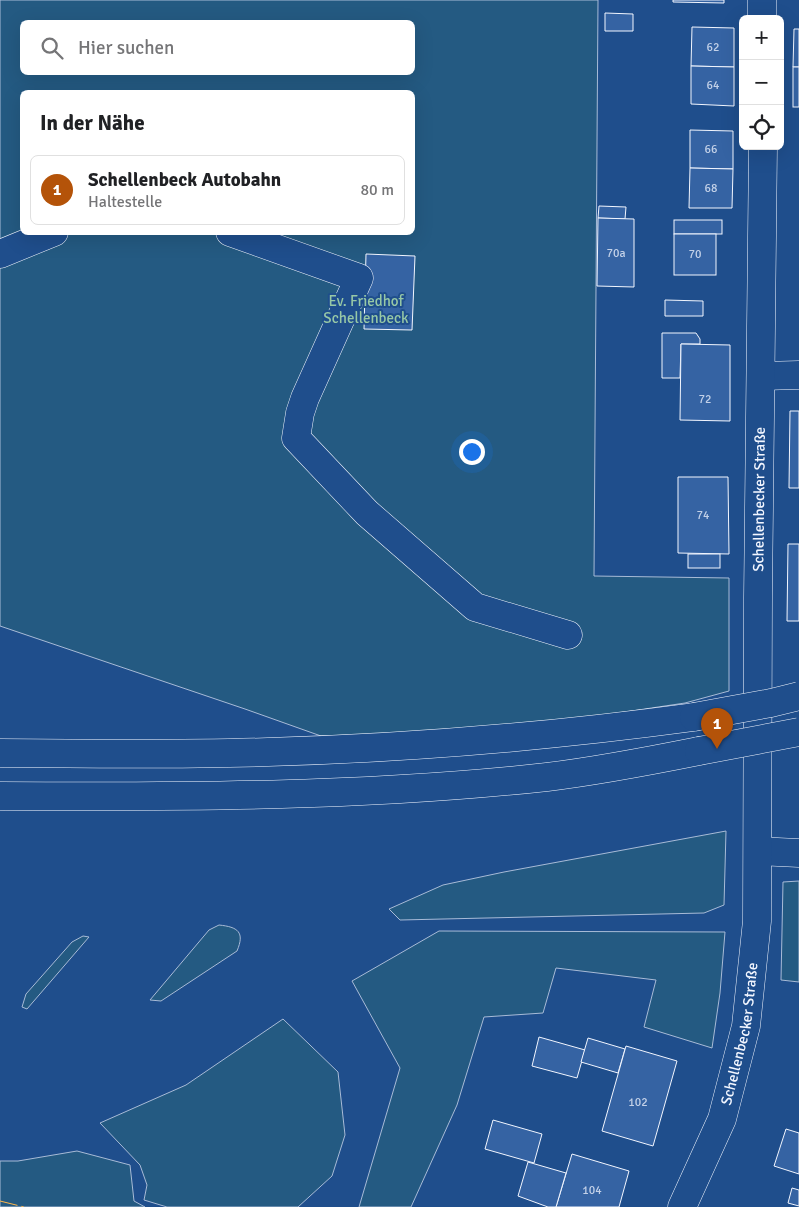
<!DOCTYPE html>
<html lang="de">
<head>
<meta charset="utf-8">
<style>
	:root { --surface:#fff; --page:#f2f2f2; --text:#202124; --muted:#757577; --line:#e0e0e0; --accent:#b45309 }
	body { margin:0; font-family:Signika,sans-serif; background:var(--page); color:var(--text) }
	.controls { position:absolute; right:15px; top:15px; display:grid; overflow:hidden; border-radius:8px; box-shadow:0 5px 20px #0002 }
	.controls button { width:45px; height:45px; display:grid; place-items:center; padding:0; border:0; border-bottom:1px solid var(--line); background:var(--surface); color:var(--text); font:25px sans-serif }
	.you { position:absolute; left:471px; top:451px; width:18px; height:18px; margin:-12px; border:4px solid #fff; border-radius:50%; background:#1a73e8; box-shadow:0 0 0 8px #1a73e833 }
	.badge { display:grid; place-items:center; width:32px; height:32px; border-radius:50%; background:var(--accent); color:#fff; font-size:16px; font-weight:700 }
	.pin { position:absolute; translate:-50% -41px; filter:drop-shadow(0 1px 2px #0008) }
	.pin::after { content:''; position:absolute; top:26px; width:18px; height:15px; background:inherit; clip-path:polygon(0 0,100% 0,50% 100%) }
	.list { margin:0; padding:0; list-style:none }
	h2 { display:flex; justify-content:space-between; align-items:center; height:65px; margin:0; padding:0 20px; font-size:21px }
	h2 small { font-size:16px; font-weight:400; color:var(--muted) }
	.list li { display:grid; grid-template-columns:32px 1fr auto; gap:15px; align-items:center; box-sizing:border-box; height:70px; margin:0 10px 10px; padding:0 10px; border:1px solid var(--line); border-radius:8px }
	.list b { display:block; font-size:19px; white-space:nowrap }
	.list p { margin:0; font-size:16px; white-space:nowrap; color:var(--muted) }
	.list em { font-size:16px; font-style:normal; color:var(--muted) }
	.icon { flex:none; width:28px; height:28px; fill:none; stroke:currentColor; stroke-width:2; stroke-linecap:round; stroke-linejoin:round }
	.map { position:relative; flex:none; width:799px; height:1207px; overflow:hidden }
	.search { position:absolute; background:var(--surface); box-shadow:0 5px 20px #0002; left:20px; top:20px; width:395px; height:55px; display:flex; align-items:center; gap:12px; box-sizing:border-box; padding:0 18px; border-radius:8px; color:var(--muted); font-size:19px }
	.panel { position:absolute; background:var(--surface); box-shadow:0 5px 20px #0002; left:20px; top:90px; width:395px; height:145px; border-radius:8px }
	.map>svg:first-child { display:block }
	.green { fill:#245a82; stroke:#a8bbd7; fill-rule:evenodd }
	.building { fill:#3563a3; stroke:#f2f6ff }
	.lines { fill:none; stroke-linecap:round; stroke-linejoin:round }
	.minor-casing { stroke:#f2f6ff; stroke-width:29 }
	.highway-casing { stroke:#f2f6ff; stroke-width:29 }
	.minor { stroke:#1f4e8c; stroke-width:28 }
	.highway { stroke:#1f4e8c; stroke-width:28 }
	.highway-bridge-casing { stroke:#f2f6ff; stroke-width:29; stroke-linecap:butt }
	.highway-bridge { stroke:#1f4e8c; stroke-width:28 }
	.power { stroke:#ffb74d; stroke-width:1; stroke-dasharray:18 4 2.5 4; stroke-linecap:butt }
	.labels { text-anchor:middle; stroke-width:4; stroke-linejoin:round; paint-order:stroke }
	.number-label { font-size:12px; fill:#c3d1e8 }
	.park-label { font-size:15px; fill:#97c8a6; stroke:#1f4e8c }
	.street-label { font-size:15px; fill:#f2f6ff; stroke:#1f4e8c }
</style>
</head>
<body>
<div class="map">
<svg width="799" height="1207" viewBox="0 0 799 1207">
	<rect width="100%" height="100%" fill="#1f4e8c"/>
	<!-- green -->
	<g class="green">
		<path d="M0,0h598l-4,576 135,2v113l-44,12 -181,27 -183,6 -76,-27 -245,-83zM22,22h390v50h-390zM22,92h390v140h-390z"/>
		<polygon points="726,831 724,905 704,913 400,920 389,909 443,885 504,872"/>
		<polygon points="799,881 799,982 781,980 783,882"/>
		<path d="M219,925c19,2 26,7 18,26l-76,50 -11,-1 59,-70z"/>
		<polygon points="439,931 725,932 720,993 712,1048 644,1027 656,980 556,968 543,1013 484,1017 457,1105 411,1207 359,1207 400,1068 352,981"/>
		<polygon points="83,936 89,937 27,1009 22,1007 26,994 72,942"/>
		<polygon points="283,1019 338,1072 345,1135 332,1176 298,1207 167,1207 144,1200 147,1185 140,1165 100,1123 186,1085"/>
		<polygon points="77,1151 130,1165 134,1201 145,1207 0,1207 0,1161 18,1161"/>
	</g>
	<!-- building -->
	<g class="building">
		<polygon points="673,0 724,0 724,3 673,2"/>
		<polygon points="605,13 633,14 633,31 605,31"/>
		<polygon points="692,27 734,28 734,67 691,66"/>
		<polygon points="794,29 799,29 799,67 793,67"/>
		<polygon points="691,66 734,67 734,106 691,104"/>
		<rect x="793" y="67" width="6" height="40"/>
		<polygon points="690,130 733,131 733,169 690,168"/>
		<polygon points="690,168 733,169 732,208 689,208"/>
		<polygon points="599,206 626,207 625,219 598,218"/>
		<polygon points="598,218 634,219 634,287 597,286"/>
		<rect x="674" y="220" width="48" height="14"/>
		<rect x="674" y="234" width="42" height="41"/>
		<polygon points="366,254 415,256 412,330 364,329"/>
		<polygon points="665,300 703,301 703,316 665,316"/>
		<polygon points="662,333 696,333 700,339 700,344 681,344 680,378 662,378"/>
		<polygon points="681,344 730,345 730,421 680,420"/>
		<polygon points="790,411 799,411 799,488 789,488"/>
		<polygon points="678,477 728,477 729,554 678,553"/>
		<polygon points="788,544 799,544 799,621 787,621"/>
		<rect x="688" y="554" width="32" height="14"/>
		<polygon points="539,1037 585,1050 577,1078 532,1066"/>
		<polygon points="588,1038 625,1049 618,1073 581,1062"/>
		<polygon points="626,1046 677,1061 653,1146 602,1131"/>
		<polygon points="493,1120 542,1134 534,1163 485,1149"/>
		<polygon points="786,1129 799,1133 799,1174 774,1166"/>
		<polygon points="572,1154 629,1171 619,1207 556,1207"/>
		<polygon points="528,1162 566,1173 556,1207 548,1207 518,1196"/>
		<polygon points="792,1188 799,1190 799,1206 788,1203"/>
	</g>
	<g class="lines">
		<defs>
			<g id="minor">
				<polyline points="762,0 762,19"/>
				<polyline points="230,232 359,278 305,398 300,413 296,438 367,513 475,607 568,635"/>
				<polyline points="0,254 54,232"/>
				<polyline points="761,376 799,375"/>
				<polyline points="758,851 799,853"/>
				<path id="s1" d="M682,1207l40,-88 24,-93 11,-105 1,-323 5,-452"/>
			</g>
			<g id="highway">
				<path d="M0,753c89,1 179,2 268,-1 142,-4 285,-16 426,-35"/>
				<path d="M0,796c182,1 365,1 547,-19 50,-6 102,-16 152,-26"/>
			</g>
		</defs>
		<!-- minor casing -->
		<use href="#minor" class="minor-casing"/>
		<!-- highway casing -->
		<use href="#highway" class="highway-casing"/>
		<!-- minor -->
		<use href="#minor" class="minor"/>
		<!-- highway -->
		<use href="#highway" class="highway"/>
		<defs>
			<g id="highway-bridge">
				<polyline points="694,717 771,703 799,696"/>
				<polyline points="699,751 799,732"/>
			</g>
		</defs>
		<!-- highway-bridge casing -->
		<use href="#highway-bridge" class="highway-bridge-casing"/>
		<!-- highway-bridge -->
		<use href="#highway-bridge" class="highway-bridge"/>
		<!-- power -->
		<polyline class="power" points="0,1201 24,1207"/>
	</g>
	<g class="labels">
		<!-- number labels -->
		<g class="number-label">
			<text x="713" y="51">62</text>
			<text x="713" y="89">64</text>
			<text x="711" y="153">66</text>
			<text x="711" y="192">68</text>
			<text x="616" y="257">70a</text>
			<text x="695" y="258">70</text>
			<text x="705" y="403">72</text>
			<text x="703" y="519">74</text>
			<text x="638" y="1106">102</text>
			<text x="592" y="1194">104</text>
		</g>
		<!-- park labels -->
		<g class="park-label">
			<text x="366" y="306">Ev. Friedhof<tspan x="366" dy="17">Schellenbeck</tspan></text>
		</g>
		<!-- street labels -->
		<g class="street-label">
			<text dy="5" stroke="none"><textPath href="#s1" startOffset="720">Schellenbecker Straße</textPath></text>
			<text dy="5" stroke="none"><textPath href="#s1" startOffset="184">Schellenbecker Straße</textPath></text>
		</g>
	</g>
</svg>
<div class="controls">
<button>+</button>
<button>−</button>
<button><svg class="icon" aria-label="locate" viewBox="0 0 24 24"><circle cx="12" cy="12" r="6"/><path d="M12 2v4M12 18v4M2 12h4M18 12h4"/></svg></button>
</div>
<div class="you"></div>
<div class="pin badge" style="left:717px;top:749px">1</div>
<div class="search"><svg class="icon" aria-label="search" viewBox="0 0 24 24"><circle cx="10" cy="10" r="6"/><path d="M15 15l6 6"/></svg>Hier suchen</div>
<section class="panel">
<h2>In der Nähe<small></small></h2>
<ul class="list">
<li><span class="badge">1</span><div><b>Schellenbeck Autobahn</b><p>Haltestelle</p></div><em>80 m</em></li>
</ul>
</section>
</div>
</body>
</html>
